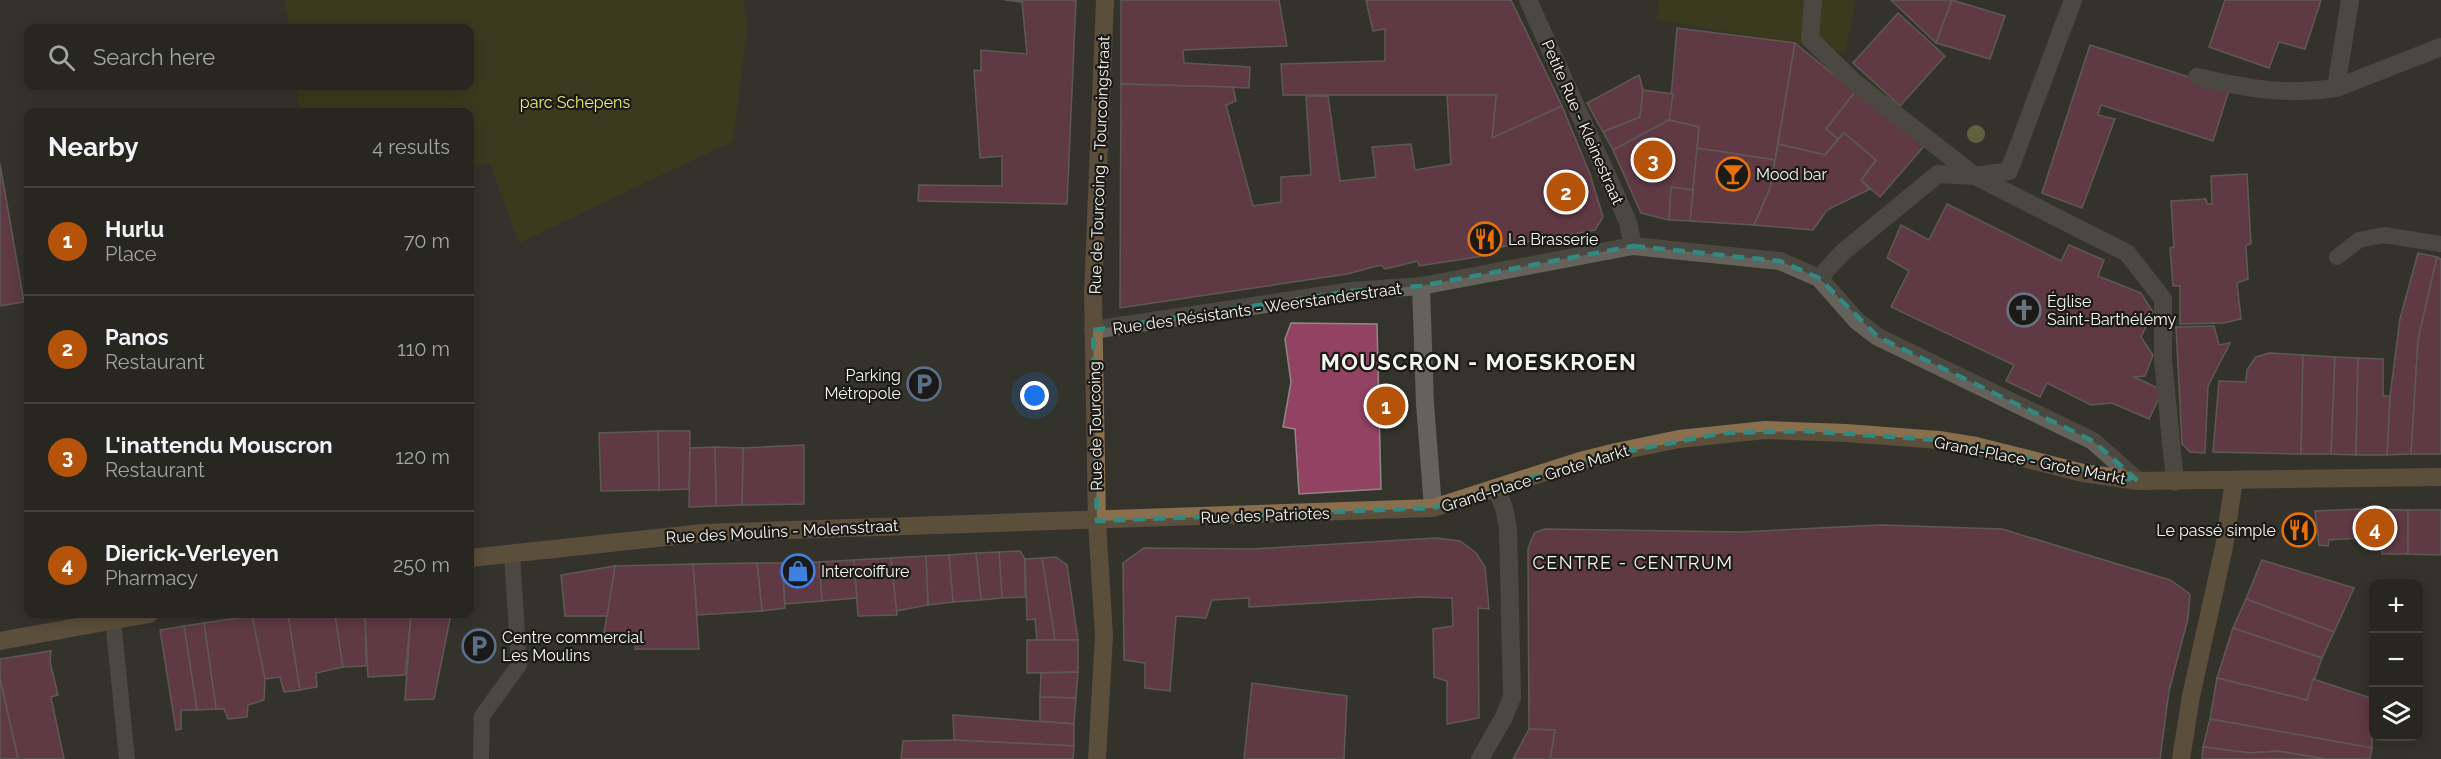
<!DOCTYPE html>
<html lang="en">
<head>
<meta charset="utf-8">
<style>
	:root { --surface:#272621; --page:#2f2e2a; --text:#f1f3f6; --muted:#a4a5a5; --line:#43433f; --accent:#b45309 }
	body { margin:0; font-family:Raleway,sans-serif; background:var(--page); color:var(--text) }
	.controls { position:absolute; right:18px; bottom:18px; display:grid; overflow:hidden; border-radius:12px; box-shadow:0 3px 15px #0003 }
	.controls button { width:54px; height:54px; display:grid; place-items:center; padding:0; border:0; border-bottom:2px solid var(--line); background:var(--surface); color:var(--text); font:30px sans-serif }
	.you { position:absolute; left:1035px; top:396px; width:21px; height:21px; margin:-15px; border:4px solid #fff; border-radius:50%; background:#1a73e8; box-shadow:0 0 0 9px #1a73e833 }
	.badge { display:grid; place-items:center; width:39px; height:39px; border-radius:50%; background:var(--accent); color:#fff; font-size:20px; font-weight:700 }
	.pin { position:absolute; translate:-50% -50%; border:3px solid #fff; box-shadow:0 2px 6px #0006 }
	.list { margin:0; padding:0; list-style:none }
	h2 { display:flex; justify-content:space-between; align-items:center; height:78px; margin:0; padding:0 24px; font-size:26px }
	h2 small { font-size:20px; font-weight:400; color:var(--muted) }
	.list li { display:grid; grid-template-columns:39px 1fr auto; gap:18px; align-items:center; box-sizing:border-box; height:108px; padding:0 24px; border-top:2px solid var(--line) }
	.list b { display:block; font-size:22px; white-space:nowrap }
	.list p { margin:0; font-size:20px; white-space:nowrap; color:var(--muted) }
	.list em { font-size:20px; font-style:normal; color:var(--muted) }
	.icon { flex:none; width:33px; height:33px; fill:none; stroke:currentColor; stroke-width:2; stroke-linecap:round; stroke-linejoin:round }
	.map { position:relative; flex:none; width:2441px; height:759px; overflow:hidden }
	.search { position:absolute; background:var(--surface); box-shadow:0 3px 15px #0003; left:24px; top:24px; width:450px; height:66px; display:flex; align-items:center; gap:15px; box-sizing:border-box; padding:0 21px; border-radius:12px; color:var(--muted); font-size:22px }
	.panel { position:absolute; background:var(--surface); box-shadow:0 3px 15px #0003; left:24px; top:108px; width:450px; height:510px; border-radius:12px }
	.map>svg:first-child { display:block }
	.green { fill:#3f430e }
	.building { fill:#924362; stroke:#8f8689; stroke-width:1.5 }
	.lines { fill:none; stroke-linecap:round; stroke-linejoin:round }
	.lane { stroke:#64625b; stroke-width:16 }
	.street { stroke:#64625b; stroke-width:18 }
	.secondary { stroke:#896f4e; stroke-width:18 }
	.tree { fill:#949a56 }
	.marked { fill:none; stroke:#328982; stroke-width:4.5; stroke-dasharray:12 8; stroke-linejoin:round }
	.labels { text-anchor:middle; stroke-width:4.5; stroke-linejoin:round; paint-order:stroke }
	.park-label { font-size:16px; fill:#e3ee78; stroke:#1b1a17 }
	.street-label { font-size:16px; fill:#f5f5f0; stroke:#1b1a17 }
	.poi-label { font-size:16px; fill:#f5f5f0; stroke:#1b1a17; text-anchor:start }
	.neighbourhood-label { font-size:18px; letter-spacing:1.5px; fill:#f5f5f0; stroke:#1b1a17 }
	.district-label { font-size:22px; font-weight:bold; letter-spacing:1.5px; fill:#f5f5f0; stroke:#1b1a17 }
</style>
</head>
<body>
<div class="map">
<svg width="2441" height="759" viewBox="0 0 2441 759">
	<rect width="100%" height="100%" fill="#34332c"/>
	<!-- green -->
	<g class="green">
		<polygon points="285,0 743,0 748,22 733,141 519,243 490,163 470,168 470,112 300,112 296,86 470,86 470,28 289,28"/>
		<polygon points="1659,0 1856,0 1845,52 1657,20"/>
	</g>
	<!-- building -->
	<g class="building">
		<polygon points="1005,0 1076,0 1067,204 918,201 919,185 1002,186 1002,156 980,158 974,70 981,71 981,50 1027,54 1022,2"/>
		<polygon points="1121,0 1279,0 1287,46 1183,50 1184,63 1250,67 1249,88 1121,84"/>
		<polygon points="1366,0 1511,0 1562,106 1492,138 1496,95 1283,95 1281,64 1385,61 1385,29 1373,31"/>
		<polygon points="1891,0 1952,0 1936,43"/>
		<polygon points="1952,0 2005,16 1990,59 1936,43"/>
		<polygon points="2225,0 2321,0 2305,49 2279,42 2269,68 2209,47"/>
		<polygon points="1898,13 1945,56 1900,106 1853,63"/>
		<polygon points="1677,28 1795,43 1775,160 1697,148 1699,127 1669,120"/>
		<polygon points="1795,43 1855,92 1826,129 1838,139 1825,155 1778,144"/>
		<polygon points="2090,45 2229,90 2213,141 2101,105 2098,115 2115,119 2082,208 2042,193"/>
		<polygon points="1639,75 1643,90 1640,117 1603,132 1587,103"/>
		<polygon points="1121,84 1233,87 1236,101 1226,105 1253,206 1281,202 1281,177 1311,175 1306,96 1328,96 1340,181 1376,177 1372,147 1411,144 1415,170 1451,164 1447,95 1496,95 1492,138 1562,106 1590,174 1603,217 1595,230 1490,249 1489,255 1419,266 1418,261 1385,269 1381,265 1347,274 1120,308"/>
		<polygon points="1643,90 1673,94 1669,120 1613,150 1603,132 1640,117"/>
		<polygon points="1855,92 1925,145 1880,197 1861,180 1876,160 1844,133 1838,139 1826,129"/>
		<polygon points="1669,120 1699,127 1693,190 1671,187 1669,220 1641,213 1613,150"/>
		<polygon points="1844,133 1876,160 1861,180 1870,189 1827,210 1813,230 1754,225 1770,188 1778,144 1825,155"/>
		<polygon points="1697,148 1775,160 1770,188 1754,225 1690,221"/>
		<polygon points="0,164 24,302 0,306"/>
		<polygon points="2247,174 2251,244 2246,245 2248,279 2237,283 2241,319 2224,323 2180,324 2180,286 2173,286 2170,248 2174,247 2171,201 2206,199 2207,204 2212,204 2211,176"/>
		<polygon points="1671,187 1693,190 1690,221 1669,220"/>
		<polygon points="1947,204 2061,261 2069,245 2104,260 2098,276 2141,293 2153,312 2141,337 2153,355 2145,376 2134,377 2160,389 2161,394 2149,419 2112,403 2091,405 2047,383 2040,397 2006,381 2014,365 1891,307 1909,271 1887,258 1901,225 1929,240"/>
		<polygon points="2418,253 2437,257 2418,340 2411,454 2387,455 2390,396 2400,319"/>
		<polygon points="2437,257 2441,259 2441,454 2411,454 2418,340"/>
		<polygon points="1291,323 1377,324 1381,489 1299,494 1295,429 1283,427 1291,382 1285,339"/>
		<polygon points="2214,326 2219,345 2230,343 2208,386 2205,453 2190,452 2182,444 2176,327"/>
		<polygon points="2269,353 2303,355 2301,454 2213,452 2219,381 2246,382 2247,370 2256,357"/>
		<polygon points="2303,355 2335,357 2331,454 2301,454"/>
		<polygon points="2335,357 2358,358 2356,455 2331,454"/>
		<polygon points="2358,358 2383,359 2383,396 2390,396 2387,455 2356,455"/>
		<polygon points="658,431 690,431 689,489 659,490"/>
		<polygon points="658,431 659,490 601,491 599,433"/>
		<polygon points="804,445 804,504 742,505 743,448"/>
		<polygon points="715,447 743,448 742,505 716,506"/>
		<polygon points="715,447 716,506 689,507 690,448"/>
		<polygon points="2362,509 2408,510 2408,554 2382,554 2381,539 2361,538"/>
		<polygon points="2362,509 2361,538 2329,540 2328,546 2319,545 2315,511"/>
		<polygon points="2408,510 2441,510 2441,555 2408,554"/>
		<polygon points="1880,525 2002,529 2170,580 2190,594 2188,618 2169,691 2160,759 1550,759 1555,730 1529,729 1528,549 1534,533 1545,529 1740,532"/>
		<polygon points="1436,538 1460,541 1476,553 1485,567 1489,609 1478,608 1479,718 1447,724 1447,681 1434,677 1433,629 1453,626 1452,598 1419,597 1249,607 1249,598 1212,600 1206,618 1176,616 1170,691 1145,688 1145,663 1124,660 1123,563 1144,548 1252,549"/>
		<polygon points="1020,551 1025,559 1025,597 1002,598 999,552"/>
		<polygon points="999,552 1002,598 981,600 976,553"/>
		<polygon points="976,553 981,600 953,602 949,555"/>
		<polygon points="949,555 953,602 928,605 926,556"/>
		<polygon points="926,556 928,605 896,611 891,558"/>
		<polygon points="1056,557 1067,565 1078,640 1055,640 1042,558"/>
		<polygon points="891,558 897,615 858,616 854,560"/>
		<polygon points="1042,558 1055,640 1037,640 1035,619 1027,620 1025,559"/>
		<polygon points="854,560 857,598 822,601 819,562"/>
		<polygon points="2262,560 2354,588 2334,632 2246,599"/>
		<polygon points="819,562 822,601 785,604 782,563"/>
		<polygon points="757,563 782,563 785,608 762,611"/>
		<polygon points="757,563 762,611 697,615 693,564"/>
		<polygon points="693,564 699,649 635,649 636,638 603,639 615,566"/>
		<polygon points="615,566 607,616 565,616 561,575"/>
		<polygon points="2246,599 2334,632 2322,658 2233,628"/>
		<polygon points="265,614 288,614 300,690 284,692 280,677 265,679 252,616"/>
		<polygon points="288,614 335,614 343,667 316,673 317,687 300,690"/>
		<polygon points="335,614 365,614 366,666 343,667"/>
		<polygon points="365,614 411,614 405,675 368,677"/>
		<polygon points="411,614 451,614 434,699 405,700"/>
		<polygon points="252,616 265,679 264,700 248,705 247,717 228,719 224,709 216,709 204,623"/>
		<polygon points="204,623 216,709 197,710 184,626"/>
		<polygon points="184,626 197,710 181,710 181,729 176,730 160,630"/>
		<polygon points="2233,628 2322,658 2307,700 2217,678"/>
		<polygon points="1027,640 1078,640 1078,672 1027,673"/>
		<polygon points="51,651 50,662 58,695 51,697 64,759 18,759 0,678 0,659"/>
		<polygon points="1078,672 1076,698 1040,697 1041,673"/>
		<polygon points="0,678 18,759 0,759"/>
		<polygon points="2217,678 2307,700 2313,679 2374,699 2372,748 2210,719"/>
		<polygon points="1252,683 1347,696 1344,759 1244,759"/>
		<polygon points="1040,697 1076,698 1074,724 1040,721"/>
		<polygon points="953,715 1074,724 1074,746 954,740"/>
		<polygon points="2210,719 2372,748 2370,759 2326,759 2277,751 2250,753 2203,747"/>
		<polygon points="1529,729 1555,730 1550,759 1513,759"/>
		<polygon points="954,740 1074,746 1073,759 901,759 903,741"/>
		<polygon points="2203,747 2250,753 2277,751 2326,759 2202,759"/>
	</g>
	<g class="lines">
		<!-- lane -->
		<g class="lane">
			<polyline points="2337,257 2359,240 2384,235 2441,244"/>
			<polyline points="113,620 127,759"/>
			<polyline points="481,759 482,716 519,665 512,553"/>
		</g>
		<!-- street -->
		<g class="street">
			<polyline points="1528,0 1628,222 1633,246"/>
			<polyline points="1813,0 1810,39 1853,81 1975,176 2127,253 2163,299 2163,360 2175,482"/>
			<polyline points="2350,0 2336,88 2441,47"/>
			<path d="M2197,77c49,11 88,19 139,11"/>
			<polyline points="1819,278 1843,252 1938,174 1975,176 2009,171 2073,0"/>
			<polyline points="1093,330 1352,291 1421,286"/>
			<polyline points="1433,508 1425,404 1421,286 1633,246 1780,261 1819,278 1857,321 1878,337 2093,441 2138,481"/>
			<polyline points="1480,759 1504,717 1512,697 1508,528 1504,508 1496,488"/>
		</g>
		<!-- secondary -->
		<g class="secondary">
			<polyline points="470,558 703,533 1433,508 1580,461 1616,452 1679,439 1765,430 1846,433 1939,440 1976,446 2083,473 2138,481 2441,477"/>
			<polyline points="0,641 149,614"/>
			<polyline points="1097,759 1104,636 1097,521 1093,294 1105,0"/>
			<polyline points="2181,759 2191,696 2224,547 2234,480"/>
		</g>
	</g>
	<!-- trees -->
	<circle class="tree" cx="1976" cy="134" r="9"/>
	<!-- marked area -->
	<path d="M0 0H2441V759H0ZM1633,246l147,15 39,17 59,59 215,104 45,40 -199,-41 -134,-9 -82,2 -124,24 -166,51 -336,13 -4,-191 259,-39 69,-5z" fill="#34332c" fill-opacity=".55" fill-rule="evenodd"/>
	<path class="marked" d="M1633,246l147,15 39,17 59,59 215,104 45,40 -199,-41 -134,-9 -82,2 -124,24 -166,51 -336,13 -4,-191 259,-39 69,-5z"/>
	<!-- icons -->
	<defs>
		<symbol id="bar-ring" viewBox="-11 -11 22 22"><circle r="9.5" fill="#1b1a17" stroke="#e8710a" stroke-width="1.5"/><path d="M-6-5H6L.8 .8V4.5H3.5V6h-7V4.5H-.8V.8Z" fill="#e8710a"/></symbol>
		<symbol id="restaurant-ring" viewBox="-11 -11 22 22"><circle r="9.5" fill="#1b1a17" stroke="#e8710a" stroke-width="1.5"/><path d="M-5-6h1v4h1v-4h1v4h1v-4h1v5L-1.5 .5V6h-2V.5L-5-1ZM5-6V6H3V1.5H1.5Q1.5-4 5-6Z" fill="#e8710a"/></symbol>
		<symbol id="church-ring" viewBox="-11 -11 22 22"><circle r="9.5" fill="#1b1a17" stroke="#6b7280" stroke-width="1.5"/><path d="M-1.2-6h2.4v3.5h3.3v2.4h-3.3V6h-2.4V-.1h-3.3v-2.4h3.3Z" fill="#6b7280"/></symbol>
		<symbol id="parking-ring" viewBox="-11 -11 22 22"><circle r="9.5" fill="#1b1a17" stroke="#5c6f8a" stroke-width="1.5"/><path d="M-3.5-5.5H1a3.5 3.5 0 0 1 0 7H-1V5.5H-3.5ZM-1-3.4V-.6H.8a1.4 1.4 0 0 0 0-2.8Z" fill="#5c6f8a"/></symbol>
		<symbol id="shop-ring" viewBox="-11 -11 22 22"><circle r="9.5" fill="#1b1a17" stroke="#3f7fe0" stroke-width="1.5"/><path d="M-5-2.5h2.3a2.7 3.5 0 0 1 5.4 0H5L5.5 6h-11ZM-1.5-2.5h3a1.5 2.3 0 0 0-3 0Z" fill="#3f7fe0"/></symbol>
	</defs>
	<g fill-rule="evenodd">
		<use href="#bar-ring" x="1714" y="155" width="38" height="38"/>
		<use href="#restaurant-ring" x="1466" y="220" width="38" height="38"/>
		<use href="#church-ring" x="2005" y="291" width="38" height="38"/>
		<use href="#parking-ring" x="905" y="365" width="38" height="38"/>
		<use href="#restaurant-ring" x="2280" y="511" width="38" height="38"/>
		<use href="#shop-ring" x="779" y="552" width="38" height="38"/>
		<use href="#parking-ring" x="460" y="627" width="38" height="38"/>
	</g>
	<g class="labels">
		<!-- park labels -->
		<g class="park-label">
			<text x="575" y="108">parc Schepens</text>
		</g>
		<!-- street labels -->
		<g class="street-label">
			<text transform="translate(1583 122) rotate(66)" y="6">Petite Rue - Kleinestraat</text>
			<text transform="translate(1099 165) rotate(-88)" y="6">Rue de Tourcoing - Tourcoingstraat</text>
			<text transform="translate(1257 308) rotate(-8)" y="6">Rue des Résistants - Weerstanderstraat</text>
			<text transform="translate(1095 426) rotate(-91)" y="6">Rue de Tourcoing</text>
			<text transform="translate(2030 460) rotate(11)" y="6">Grand-Place - Grote Markt</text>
			<text transform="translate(1535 478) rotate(-17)" y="6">Grand-Place - Grote Markt</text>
			<text transform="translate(1265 515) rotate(-2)" y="6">Rue des Patriotes</text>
			<text transform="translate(782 531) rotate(-3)" y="6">Rue des Moulins - Molensstraat</text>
		</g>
		<!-- poi labels -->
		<g class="poi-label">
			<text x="1756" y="180">Mood bar</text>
			<text x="1508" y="245">La Brasserie</text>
			<text x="2047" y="307">Église<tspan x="2047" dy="18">Saint-Barthélémy</tspan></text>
			<text x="901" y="381" text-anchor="end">Parking<tspan x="901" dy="18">Métropole</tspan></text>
			<text x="2276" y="536" text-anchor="end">Le passé simple</text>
			<text x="821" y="577">Intercoiffure</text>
			<text x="502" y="643">Centre commercial<tspan x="502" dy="18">Les Moulins</tspan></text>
		</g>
		<!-- neighbourhood labels -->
		<g class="neighbourhood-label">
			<text x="1633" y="569">CENTRE - CENTRUM</text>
		</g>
		<!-- district labels -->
		<g class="district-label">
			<text x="1479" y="370">MOUSCRON - MOESKROEN</text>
		</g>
	</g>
</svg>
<div class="controls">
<button>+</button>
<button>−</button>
<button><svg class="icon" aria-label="layers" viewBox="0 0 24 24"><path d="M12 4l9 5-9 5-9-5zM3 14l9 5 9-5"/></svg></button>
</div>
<div class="you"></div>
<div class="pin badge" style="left:1386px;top:406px">1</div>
<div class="pin badge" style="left:1566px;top:192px">2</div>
<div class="pin badge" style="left:1653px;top:160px">3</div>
<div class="pin badge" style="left:2375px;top:528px">4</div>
<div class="search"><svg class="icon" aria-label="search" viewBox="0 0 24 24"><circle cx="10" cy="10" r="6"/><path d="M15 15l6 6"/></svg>Search here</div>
<section class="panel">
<h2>Nearby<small>4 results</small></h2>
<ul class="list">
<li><span class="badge">1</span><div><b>Hurlu</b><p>Place</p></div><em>70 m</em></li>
<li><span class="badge">2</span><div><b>Panos</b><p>Restaurant</p></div><em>110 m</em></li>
<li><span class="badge">3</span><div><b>L'inattendu Mouscron</b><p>Restaurant</p></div><em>120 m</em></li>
<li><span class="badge">4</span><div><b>Dierick-Verleyen</b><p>Pharmacy</p></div><em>250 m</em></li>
</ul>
</section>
</div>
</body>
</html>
